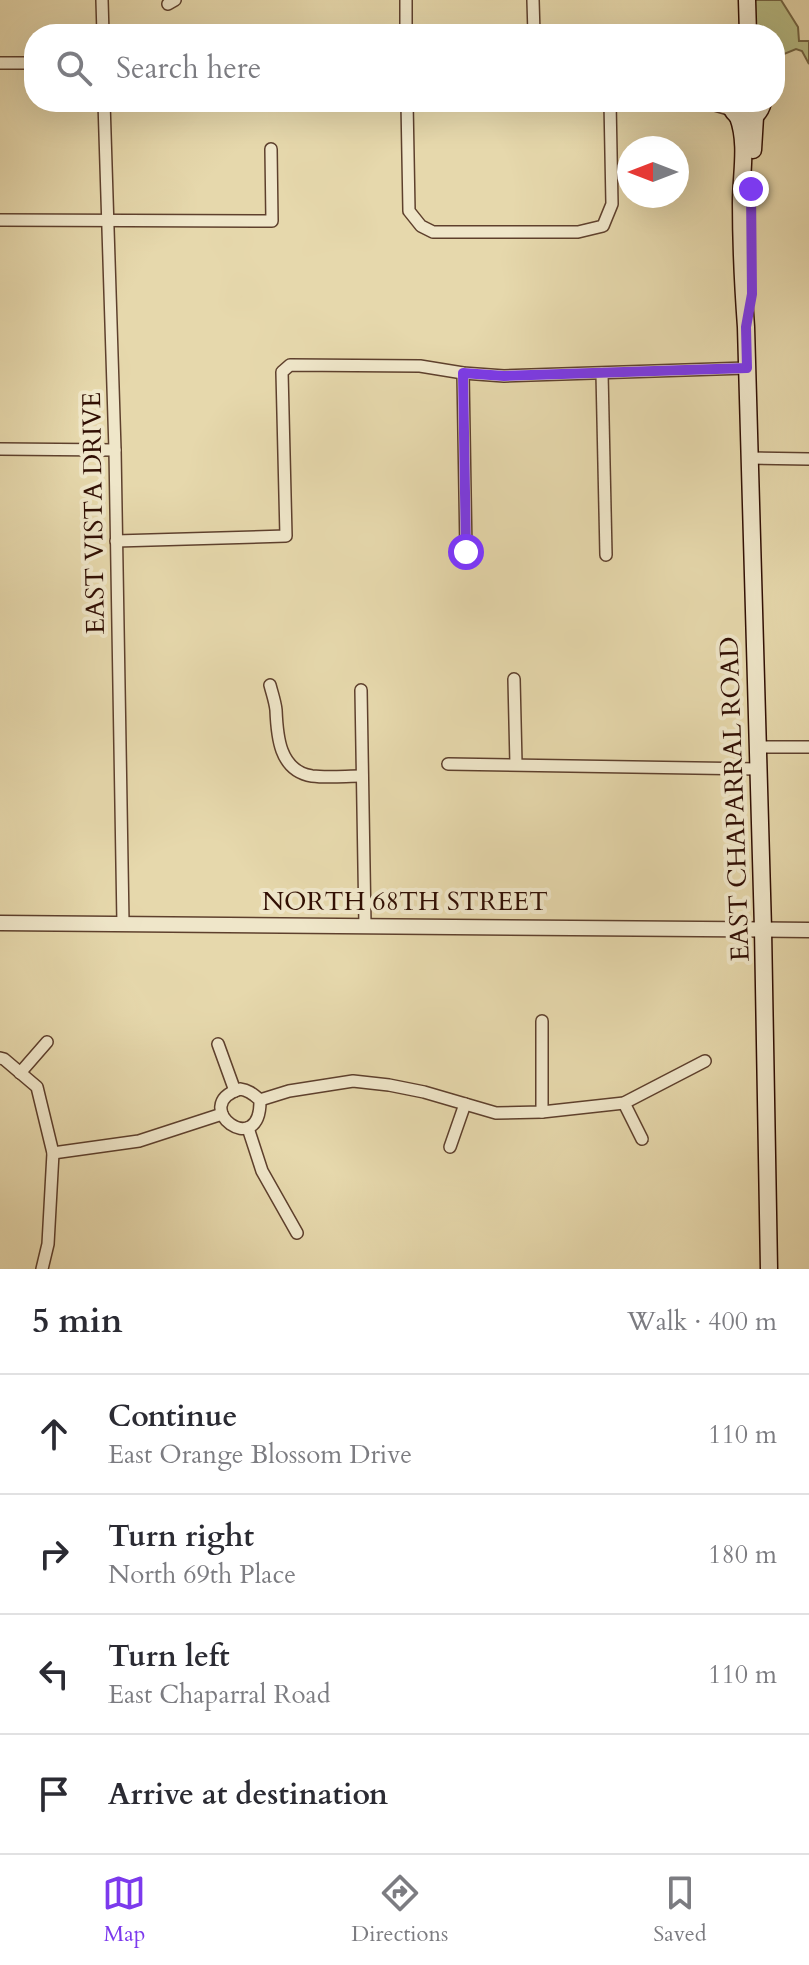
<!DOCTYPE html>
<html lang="en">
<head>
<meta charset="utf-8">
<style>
	:root { --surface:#fff; --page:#f2f2f3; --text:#2b2b33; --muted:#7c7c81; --line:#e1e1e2; --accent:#7c3aed }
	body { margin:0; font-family:Cardo,serif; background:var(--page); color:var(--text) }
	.compass { position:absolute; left:617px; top:136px; width:72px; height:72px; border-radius:50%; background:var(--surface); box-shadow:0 8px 32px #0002; rotate:270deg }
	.stop { position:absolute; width:24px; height:24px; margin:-18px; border:6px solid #7c3aed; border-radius:50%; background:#fff }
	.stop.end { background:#7c3aed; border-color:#fff; box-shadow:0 2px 8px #0008 }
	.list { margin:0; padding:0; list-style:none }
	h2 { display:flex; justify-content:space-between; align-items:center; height:104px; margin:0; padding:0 32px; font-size:34px }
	h2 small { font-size:26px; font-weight:400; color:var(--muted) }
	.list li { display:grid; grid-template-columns:52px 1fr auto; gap:24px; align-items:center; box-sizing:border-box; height:120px; padding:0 32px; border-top:2px solid var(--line) }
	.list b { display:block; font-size:30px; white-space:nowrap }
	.list p { margin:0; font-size:26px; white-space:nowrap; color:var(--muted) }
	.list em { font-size:26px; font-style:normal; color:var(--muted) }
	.icon { flex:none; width:44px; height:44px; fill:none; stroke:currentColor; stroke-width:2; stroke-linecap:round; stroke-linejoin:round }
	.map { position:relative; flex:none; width:809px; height:1269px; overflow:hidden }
	.search { position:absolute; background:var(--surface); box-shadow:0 8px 32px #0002; left:24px; right:24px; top:24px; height:88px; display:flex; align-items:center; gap:20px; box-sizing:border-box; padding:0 28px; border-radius:32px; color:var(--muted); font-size:30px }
	.sheet { height:584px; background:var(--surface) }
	nav { display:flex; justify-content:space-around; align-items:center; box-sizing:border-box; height:112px; border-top:2px solid var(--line); background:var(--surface); font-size:22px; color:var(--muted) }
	nav a { display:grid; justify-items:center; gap:4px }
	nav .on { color:var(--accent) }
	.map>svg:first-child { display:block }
	.green { fill:#b9be87; stroke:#746645; stroke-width:2 }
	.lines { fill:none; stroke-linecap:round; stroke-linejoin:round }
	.minor-casing { stroke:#5e402d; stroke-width:14 }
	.tertiary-casing { stroke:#5e402d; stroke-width:17 }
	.secondary-casing { stroke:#300e03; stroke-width:19 }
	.minor { stroke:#efe6c9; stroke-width:11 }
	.tertiary { stroke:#efe6c9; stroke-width:14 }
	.secondary { stroke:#efe6c9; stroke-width:16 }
	.route { stroke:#7c3aed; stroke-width:10 }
	.labels { text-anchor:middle; stroke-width:8; stroke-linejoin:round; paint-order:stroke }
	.street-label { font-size:26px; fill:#300e03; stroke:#efe6c9 }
</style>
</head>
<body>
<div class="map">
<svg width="809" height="1269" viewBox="0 0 809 1269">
	<rect width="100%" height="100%" fill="#e6d8ac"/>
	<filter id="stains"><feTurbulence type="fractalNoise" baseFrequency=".0025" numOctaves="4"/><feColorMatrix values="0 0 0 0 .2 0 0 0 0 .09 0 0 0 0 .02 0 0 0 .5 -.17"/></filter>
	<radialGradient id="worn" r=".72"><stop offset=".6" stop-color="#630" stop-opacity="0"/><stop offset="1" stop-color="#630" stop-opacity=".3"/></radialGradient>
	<!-- green -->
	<path class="green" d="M755,0h26l17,27 1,14h10v23l-7,-13 -6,-2 -17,7c-2,6 1,12 0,19l-4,-1v-40h-20z"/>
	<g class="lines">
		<defs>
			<g id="minor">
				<polyline points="102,0 103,34"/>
				<polyline points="406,0 406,34"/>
				<polyline points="533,0 534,34"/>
				<polyline points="168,4 175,0"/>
				<polyline points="0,63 34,63"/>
				<polyline points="104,102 115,450 123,923"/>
				<polyline points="407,102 409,211 421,226 433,232 578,232 603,226 612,204 610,102"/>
				<polyline points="668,102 708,103 732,110"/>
				<polyline points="0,220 272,221 271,149"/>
				<polyline points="463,373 466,552"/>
				<polyline points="602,373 606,555"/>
				<polyline points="0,449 115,450"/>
				<polyline points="749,458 809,459"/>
				<polyline points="116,541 286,536 282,372 290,365 420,366 463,373 504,376 747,368"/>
				<polyline points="514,679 516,764"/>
				<path d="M270,685c2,8 5,16 6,25 1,25 3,61 36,66 16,2 34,0 50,0"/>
				<polyline points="361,690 365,925"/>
				<polyline points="757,747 809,747"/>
				<polyline points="448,764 757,769"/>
				<polyline points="542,1021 542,1112"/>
				<polyline points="218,1044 235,1091"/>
				<polyline points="0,1058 4,1059 37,1087 53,1153 48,1244 42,1269"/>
				<polyline points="20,1073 47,1042"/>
				<path d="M240,1089c9,1 14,6 20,11 1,62 -73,6 -20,-11z"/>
				<polyline points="260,1100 289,1091 353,1081 389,1085 424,1092 496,1113 542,1112 624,1103 705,1061"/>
				<polyline points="624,1103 642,1139"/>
				<polyline points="248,1128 262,1171 297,1233"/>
				<polyline points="450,1147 465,1104"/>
				<polyline points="53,1153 139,1141 222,1114"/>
			</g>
			<polyline id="tertiary" points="0,923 809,930"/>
			<g id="secondary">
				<polyline points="747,0 748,34"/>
				<path d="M729,102c6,23 29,22 34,0"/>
				<path d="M738,117c10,27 3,57 3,86 0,41 2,83 5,124l17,602 6,340"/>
				<polyline points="753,150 755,117"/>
			</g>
		</defs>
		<!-- minor casing -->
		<use href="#minor" class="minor-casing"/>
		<!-- tertiary casing -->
		<use href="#tertiary" class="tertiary-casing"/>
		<!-- secondary casing -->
		<use href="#secondary" class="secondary-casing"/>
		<!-- minor -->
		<use href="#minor" class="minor"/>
		<!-- tertiary -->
		<use href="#tertiary" class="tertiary"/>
		<!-- secondary -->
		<use href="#secondary" class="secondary"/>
	</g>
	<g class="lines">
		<!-- route -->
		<polyline class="route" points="466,552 463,373 504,376 747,368 746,327 752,294 751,189"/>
	</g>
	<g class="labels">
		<!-- street labels -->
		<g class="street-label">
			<text transform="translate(93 513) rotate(-91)" y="9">EAST VISTA DRIVE</text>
			<text transform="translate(734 799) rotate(-92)" y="9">EAST CHAPARRAL ROAD</text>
			<text x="405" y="910">NORTH 68TH STREET</text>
		</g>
	</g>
	<rect width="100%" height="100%" filter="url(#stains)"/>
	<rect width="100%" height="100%" fill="url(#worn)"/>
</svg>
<svg class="compass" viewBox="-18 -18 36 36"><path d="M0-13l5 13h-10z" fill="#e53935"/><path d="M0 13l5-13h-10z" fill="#7c7c81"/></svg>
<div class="stop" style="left:466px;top:552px"></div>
<div class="stop end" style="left:751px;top:189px"></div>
<div class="search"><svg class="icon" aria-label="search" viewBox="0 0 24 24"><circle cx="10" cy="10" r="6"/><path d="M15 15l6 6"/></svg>Search here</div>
</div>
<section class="sheet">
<h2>5 min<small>Walk · 400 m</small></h2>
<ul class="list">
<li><svg class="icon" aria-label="ahead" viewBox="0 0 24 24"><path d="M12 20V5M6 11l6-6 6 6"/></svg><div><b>Continue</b><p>East Orange Blossom Drive</p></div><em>110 m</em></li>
<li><svg class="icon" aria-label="right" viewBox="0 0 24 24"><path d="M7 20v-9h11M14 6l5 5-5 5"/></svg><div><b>Turn right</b><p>North 69th Place</p></div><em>180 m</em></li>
<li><svg class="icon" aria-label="left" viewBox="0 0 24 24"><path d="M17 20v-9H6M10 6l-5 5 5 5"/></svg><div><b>Turn left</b><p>East Chaparral Road</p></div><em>110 m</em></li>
<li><svg class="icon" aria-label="arrive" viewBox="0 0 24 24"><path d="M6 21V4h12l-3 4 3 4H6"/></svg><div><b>Arrive at destination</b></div></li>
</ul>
</section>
<nav>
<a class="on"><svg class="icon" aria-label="map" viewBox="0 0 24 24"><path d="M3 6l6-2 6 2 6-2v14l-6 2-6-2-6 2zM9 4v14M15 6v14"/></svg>Map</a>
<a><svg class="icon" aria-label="directions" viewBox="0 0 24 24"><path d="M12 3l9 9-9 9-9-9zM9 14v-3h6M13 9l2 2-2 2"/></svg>Directions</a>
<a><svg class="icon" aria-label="saved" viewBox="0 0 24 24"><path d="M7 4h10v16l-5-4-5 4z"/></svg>Saved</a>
</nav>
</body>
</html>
